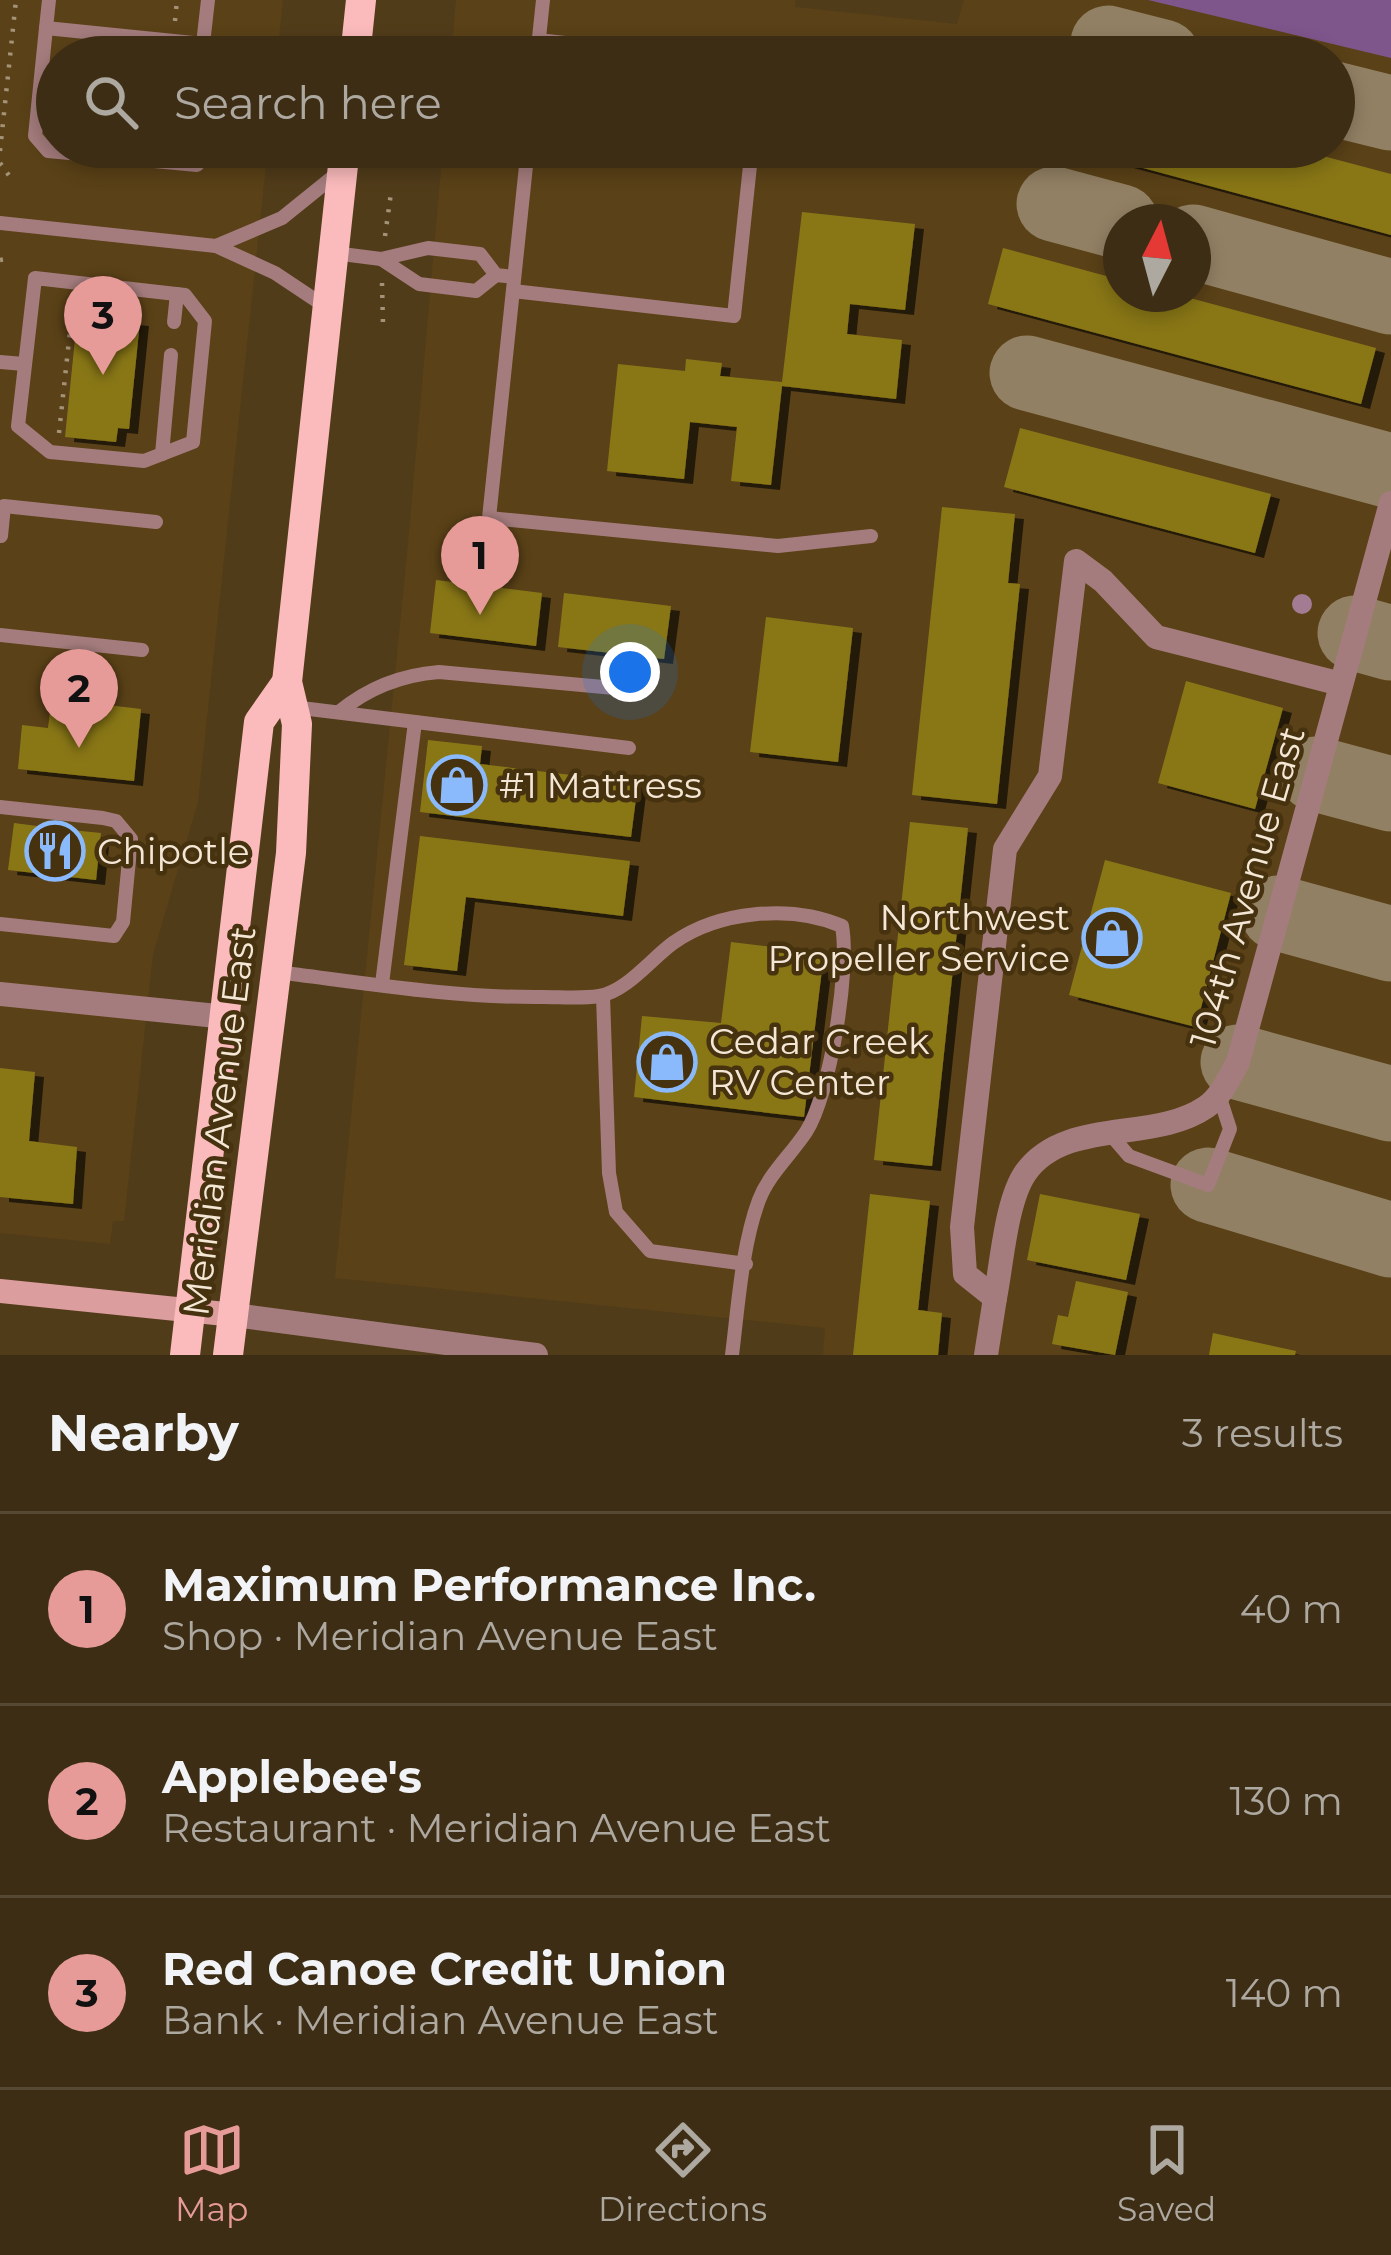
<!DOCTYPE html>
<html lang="en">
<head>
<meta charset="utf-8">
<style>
	:root { --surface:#3d2d14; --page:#44351d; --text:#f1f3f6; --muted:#ada8a0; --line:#564934; --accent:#e69b98 }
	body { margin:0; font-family:Montserrat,sans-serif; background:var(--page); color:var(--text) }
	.compass { position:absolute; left:1103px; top:204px; width:108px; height:108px; border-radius:50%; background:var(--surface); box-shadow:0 6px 18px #0003; rotate:6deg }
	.you { position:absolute; left:630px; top:672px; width:42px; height:42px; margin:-30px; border:9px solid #fff; border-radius:50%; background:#1a73e8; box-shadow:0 0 0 18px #1a73e833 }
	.badge { display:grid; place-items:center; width:78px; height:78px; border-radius:50%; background:var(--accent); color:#111; font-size:39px; font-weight:700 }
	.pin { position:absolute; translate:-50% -99px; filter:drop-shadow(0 3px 6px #0008) }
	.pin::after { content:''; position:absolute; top:63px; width:42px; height:36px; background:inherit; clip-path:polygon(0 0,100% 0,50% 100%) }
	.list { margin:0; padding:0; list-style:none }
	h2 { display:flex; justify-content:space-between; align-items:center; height:156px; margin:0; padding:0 48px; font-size:51px }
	h2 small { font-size:39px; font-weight:400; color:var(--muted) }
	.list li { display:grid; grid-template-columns:78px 1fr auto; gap:36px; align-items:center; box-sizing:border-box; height:192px; padding:0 48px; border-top:3px solid var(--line) }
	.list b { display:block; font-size:45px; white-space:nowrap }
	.list p { margin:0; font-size:39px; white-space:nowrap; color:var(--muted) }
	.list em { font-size:39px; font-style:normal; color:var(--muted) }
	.icon { flex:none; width:66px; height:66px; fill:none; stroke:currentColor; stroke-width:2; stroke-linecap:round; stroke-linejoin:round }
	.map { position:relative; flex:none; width:1391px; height:1355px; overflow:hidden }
	.search { position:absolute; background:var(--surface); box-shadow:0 6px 18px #0003; left:36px; right:36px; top:36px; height:132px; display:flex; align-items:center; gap:30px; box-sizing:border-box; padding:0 42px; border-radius:66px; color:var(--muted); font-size:45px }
	.sheet { height:732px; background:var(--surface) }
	nav { display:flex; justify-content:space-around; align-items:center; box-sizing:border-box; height:168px; border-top:3px solid var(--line); background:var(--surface); font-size:33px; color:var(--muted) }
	nav a { display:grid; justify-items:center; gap:6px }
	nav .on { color:var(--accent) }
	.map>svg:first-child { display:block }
	.built { fill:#5a4117; fill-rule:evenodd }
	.green { fill:#7f568c }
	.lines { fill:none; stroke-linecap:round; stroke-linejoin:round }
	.taxiway { stroke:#928064; stroke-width:75 }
	.building { fill:#897718; filter:url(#shadow) }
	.path { stroke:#a49379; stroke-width:4.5; stroke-dasharray:3 9; stroke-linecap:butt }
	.lane { stroke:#a47c7d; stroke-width:14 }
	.street { stroke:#a47c7d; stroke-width:24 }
	.secondary { stroke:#db9d9e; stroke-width:24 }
	.primary { stroke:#fbbbbc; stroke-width:30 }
	.tree { fill:#a37c94 }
	.labels { text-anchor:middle; stroke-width:9; stroke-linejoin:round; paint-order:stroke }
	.poi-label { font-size:36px; fill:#f4e7d5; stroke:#46320f; text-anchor:start }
	.street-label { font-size:36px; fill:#f4e7d5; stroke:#46320f }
</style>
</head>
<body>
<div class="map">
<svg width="1391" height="1355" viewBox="0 0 1391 1355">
	<defs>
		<filter id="shadow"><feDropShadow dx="9" dy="5" stdDeviation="0" flood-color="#0009"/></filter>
	</defs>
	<rect width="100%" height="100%" fill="#513c1a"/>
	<!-- built -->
	<g class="built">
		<polygon points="0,0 283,0 277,57 57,57 57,147 268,147 198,802 153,954 124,1221 113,1221 110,1244 0,1233"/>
		<path d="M456,0h339v7l162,17 7,-24h427v1355h-568l2,-27 -490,-50 72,-723 36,-408h891v-90h-883zM1121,222h72v72h-72z"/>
	</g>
	<!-- green -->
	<polygon class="green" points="1148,0 1391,0 1391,58"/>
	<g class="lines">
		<!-- taxiway -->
		<g class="taxiway">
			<polyline points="1108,43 1163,57"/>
			<polyline points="1334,99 1391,113"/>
			<polyline points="1054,204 1121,222"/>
			<polyline points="1193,242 1391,297"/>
			<polyline points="1027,373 1391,471"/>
			<polyline points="1355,633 1391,643"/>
			<polyline points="1316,774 1391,794"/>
			<polyline points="1278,913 1391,944"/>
			<polyline points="1238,1062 1391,1104"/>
			<polyline points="1208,1185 1391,1240"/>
		</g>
	</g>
	<!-- building -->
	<g class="building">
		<polygon points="117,147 183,147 182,157 117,150"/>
		<polygon points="1289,147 1391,174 1391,235 1069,148"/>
		<polygon points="802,212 915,224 905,310 850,304 847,334 902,340 896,399 782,386 771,485 731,481 737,427 690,422 684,479 607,471 618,364 685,371 686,359 722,363 720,376 782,382"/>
		<polygon points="1003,248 1121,280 1121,294 1175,294 1376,348 1361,404 988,304"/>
		<polygon points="80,290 120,294 119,304 130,305 128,320 140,321 129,429 118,428 116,442 65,437"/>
		<polygon points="1020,428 1271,494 1255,553 1004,487"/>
		<polygon points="942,507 1015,514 1008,583 1020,584 997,804 912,795"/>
		<polygon points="436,580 542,593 536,646 430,633"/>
		<polygon points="564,593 671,606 664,659 558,647"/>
		<polygon points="766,617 853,628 838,762 750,752"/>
		<polygon points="1186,681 1283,708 1255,809 1158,783"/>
		<polygon points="71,689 92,692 91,703 141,709 134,781 18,769 22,725 48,728 52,695 70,697"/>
		<polygon points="428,740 482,746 480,764 638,783 631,837 420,812"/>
		<polygon points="46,821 62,823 61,829 101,833 96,880 8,870 14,823 45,827"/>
		<polygon points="910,822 968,828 932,1166 874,1160"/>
		<polygon points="420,836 630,861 623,916 466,897 457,971 404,965"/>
		<polygon points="1105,860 1231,893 1196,1027 1069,995"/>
		<polygon points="731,942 824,953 804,1117 634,1097 642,1016 721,1023"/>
		<polygon points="0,1068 35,1072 29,1141 77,1147 73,1204 0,1197"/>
		<polygon points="870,1194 930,1201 918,1310 942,1313 938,1355 853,1355"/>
		<polygon points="1040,1194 1140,1214 1126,1280 1027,1260"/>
		<polygon points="1076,1281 1128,1292 1115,1355 1052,1344 1058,1315 1068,1317"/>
		<polygon points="1213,1333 1296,1351 1295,1355 1209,1355"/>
	</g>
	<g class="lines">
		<!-- path -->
		<g class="path">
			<polyline points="175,21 177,0"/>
			<polyline points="0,151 16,0"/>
			<polyline points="0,163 13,181"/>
			<polyline points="385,236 391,193"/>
			<polyline points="0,260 6,259"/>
			<polyline points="382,283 383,325"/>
			<polyline points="59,433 71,322"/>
		</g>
		<!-- lane -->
		<g class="lane">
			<polyline points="49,0 46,28 203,44 208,0"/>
			<polyline points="46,28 35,136 48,151 197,165 211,147"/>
			<polyline points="538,40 691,57"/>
			<polyline points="537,57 543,0"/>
			<polyline points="528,147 489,518 778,546 871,536"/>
			<polyline points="0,223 216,246 275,273 326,307"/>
			<polyline points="216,246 282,218 339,172"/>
			<polyline points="334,253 381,259 428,248 480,254 496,275 514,277"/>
			<polyline points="381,259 419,284 476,291 496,275"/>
			<polygon points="35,278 185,295 205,321 193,442 144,461 50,452 18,426"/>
			<polyline points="513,291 734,316 752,147"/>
			<polyline points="174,322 177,294"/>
			<polyline points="0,362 24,364"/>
			<polyline points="162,454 171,355"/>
			<polyline points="1,536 4,506 156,522"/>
			<polyline points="0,635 142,650"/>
			<polyline points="293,707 629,748"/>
			<path d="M339,712c29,-24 62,-37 100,-40l197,18"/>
			<polyline points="0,807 103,818 116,821 131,839 123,922 114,936 0,924"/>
			<path d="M277,972c88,11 177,26 266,25 18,0 38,2 56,-1 28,-5 52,-37 74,-53 45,-32 118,-39 169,-17 8,44 -12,169 -36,206 -16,24 -37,42 -47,68 -17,45 -21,107 -27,155"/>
			<polyline points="382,984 415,722"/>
			<polyline points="603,996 609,1173 616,1212 650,1251 746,1264"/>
			<polyline points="1110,1134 1129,1156 1208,1185 1230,1129 1219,1095"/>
		</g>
		<!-- street -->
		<g class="street">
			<polyline points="0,994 227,1017"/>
			<path d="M995,1298c7,-35 11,-98 31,-126 40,-55 128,-29 180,-65 15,-10 23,-29 32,-45l153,-559"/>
			<polyline points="235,1315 536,1355"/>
			<polyline points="986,1355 995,1298 965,1274 962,1227 1005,849 1050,776 1076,561 1103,581 1156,637 1341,684"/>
		</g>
		<!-- secondary -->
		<polyline class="secondary" points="0,1291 235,1315"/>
		<!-- primary -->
		<g class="primary">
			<polyline points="355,57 361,0"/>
			<polyline points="185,1355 259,722 287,682"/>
			<polyline points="228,1355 291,853 297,724 287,682 345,147"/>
		</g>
	</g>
	<!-- trees -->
	<circle class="tree" cx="1302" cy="604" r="10"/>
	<!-- icons -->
	<defs>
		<symbol id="shop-ring" viewBox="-11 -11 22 22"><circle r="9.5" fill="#46320f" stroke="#8bbafc" stroke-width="1.5"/><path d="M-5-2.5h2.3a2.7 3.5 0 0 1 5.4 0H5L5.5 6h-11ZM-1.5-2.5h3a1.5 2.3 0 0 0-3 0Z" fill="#8bbafc"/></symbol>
		<symbol id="restaurant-ring" viewBox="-11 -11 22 22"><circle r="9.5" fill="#46320f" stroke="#8bbafc" stroke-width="1.5"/><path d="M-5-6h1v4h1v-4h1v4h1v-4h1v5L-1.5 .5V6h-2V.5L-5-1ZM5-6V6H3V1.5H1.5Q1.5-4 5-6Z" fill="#8bbafc"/></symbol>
	</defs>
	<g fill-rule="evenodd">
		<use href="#shop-ring" x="424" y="752" width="66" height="66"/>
		<use href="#restaurant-ring" x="22" y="818" width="66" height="66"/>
		<use href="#shop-ring" x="1079" y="905" width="66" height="66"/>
		<use href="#shop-ring" x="634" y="1029" width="66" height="66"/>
	</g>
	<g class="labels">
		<!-- poi labels -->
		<g class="poi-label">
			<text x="499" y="798">#1 Mattress</text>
			<text x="97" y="864">Chipotle</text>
			<text x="1070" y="930" text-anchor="end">Northwest<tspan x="1070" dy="41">Propeller Service</tspan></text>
			<text x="709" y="1054">Cedar Creek<tspan x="709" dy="41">RV Center</tspan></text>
		</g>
		<!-- street labels -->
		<g class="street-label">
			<text transform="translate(1247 887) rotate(-74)" y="13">104th Avenue East</text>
			<text transform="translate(219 1121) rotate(-83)" y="13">Meridian Avenue East</text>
		</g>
	</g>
</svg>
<svg class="compass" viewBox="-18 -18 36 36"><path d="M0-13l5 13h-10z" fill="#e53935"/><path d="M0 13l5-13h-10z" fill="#ada8a0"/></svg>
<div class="you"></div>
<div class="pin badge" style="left:480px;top:615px">1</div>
<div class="pin badge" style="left:79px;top:748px">2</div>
<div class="pin badge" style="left:103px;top:375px">3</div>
<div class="search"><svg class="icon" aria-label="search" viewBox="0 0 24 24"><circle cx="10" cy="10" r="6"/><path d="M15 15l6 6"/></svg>Search here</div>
</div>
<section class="sheet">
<h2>Nearby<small>3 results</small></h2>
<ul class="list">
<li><span class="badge">1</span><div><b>Maximum Performance Inc.</b><p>Shop · Meridian Avenue East</p></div><em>40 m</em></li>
<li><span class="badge">2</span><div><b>Applebee's</b><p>Restaurant · Meridian Avenue East</p></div><em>130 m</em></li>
<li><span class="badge">3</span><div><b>Red Canoe Credit Union</b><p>Bank · Meridian Avenue East</p></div><em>140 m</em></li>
</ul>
</section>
<nav>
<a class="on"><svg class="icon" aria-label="map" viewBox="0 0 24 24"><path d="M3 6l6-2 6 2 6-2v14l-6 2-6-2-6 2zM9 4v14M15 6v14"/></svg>Map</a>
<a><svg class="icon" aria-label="directions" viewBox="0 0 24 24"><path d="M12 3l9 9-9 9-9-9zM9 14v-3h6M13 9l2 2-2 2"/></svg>Directions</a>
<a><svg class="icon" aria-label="saved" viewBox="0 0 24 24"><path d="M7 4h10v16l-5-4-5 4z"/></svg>Saved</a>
</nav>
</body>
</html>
